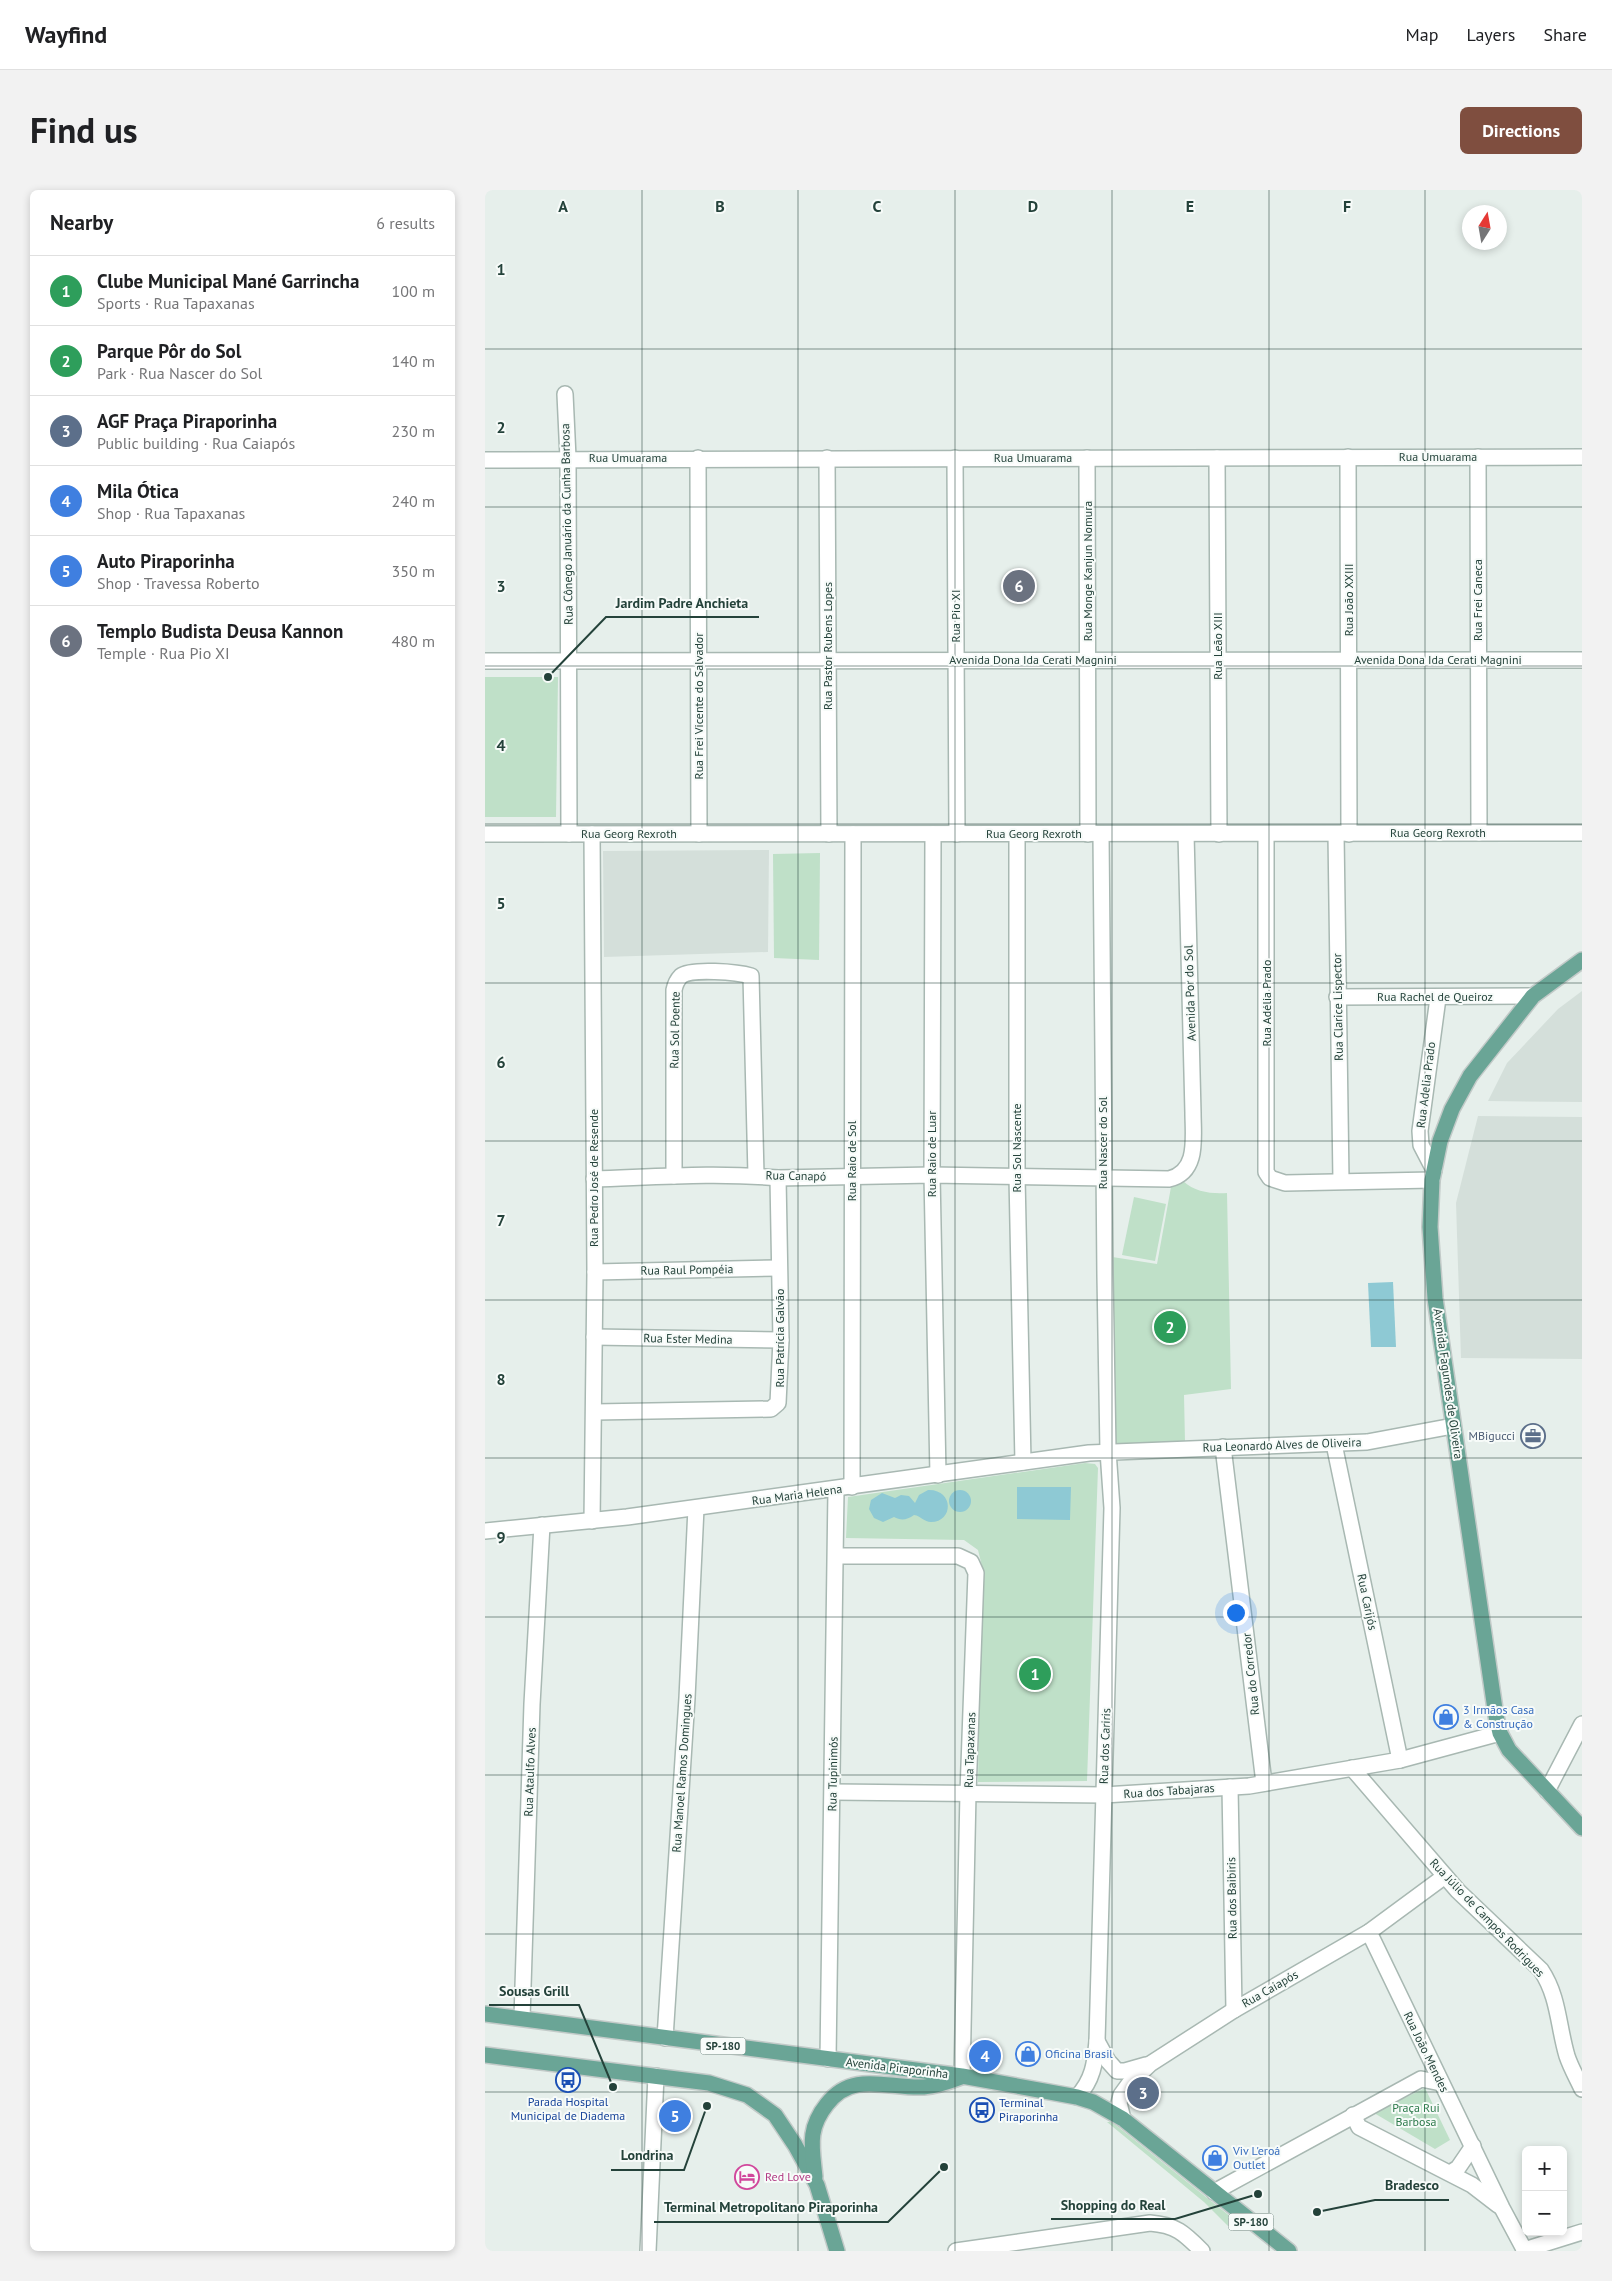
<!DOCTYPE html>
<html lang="en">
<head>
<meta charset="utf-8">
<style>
	:root { --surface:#fff; --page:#f2f2f2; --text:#202124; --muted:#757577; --line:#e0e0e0; --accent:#7f4e3f }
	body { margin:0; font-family:"PT Sans",sans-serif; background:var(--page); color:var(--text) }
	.controls { position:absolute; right:15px; bottom:15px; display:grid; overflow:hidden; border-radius:8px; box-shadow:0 2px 8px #0003 }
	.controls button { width:45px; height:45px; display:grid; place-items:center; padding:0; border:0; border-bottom:1px solid var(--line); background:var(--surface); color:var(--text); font:25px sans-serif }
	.compass { position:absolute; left:977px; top:15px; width:45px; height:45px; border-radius:50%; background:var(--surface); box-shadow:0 2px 8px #0003; rotate:11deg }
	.you { position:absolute; left:750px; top:1422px; width:18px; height:18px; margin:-12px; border:4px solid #fff; border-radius:50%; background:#1a73e8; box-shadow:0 0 0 8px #1a73e833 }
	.badge { display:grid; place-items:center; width:32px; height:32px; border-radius:50%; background:var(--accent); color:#fff; font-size:16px; font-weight:700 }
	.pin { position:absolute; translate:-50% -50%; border:2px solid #fff; box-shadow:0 1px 5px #0006 }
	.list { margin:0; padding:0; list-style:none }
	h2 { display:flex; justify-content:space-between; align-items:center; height:65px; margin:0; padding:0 20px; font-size:21px }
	h2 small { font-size:16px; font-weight:400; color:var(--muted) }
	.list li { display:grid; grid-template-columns:32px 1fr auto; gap:15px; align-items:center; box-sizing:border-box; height:70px; padding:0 20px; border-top:1px solid var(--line) }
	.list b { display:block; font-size:19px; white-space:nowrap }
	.list p { margin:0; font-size:16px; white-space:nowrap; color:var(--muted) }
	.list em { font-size:16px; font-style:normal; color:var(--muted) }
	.map { position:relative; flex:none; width:1097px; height:2061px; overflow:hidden; border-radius:8px }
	header { display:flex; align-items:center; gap:30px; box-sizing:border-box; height:70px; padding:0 25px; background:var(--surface); border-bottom:1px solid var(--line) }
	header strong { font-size:24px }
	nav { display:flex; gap:28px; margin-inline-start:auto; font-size:18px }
	.intro { display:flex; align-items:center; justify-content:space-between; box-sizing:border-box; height:120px; padding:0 30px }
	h1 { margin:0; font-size:35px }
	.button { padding:12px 22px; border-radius:8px; background:var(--accent); color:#fff; font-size:18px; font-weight:700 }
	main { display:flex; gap:30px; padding:0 30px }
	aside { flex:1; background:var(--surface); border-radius:8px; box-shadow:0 2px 8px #0003 }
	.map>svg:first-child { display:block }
	.built { fill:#d4dfda }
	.green { fill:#bfe0c8 }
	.water { fill:#8ec9d4 }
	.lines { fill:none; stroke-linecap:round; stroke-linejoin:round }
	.minor-casing { stroke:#a8b8b2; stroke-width:18 }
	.major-casing { stroke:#c2cac8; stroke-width:18 }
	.minor { stroke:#fff; stroke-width:15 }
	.major { stroke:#6aa596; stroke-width:15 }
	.grid { fill:none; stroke:#24423a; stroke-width:1; stroke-opacity:0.55 }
	.labels { text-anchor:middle; stroke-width:4; stroke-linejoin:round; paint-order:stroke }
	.shield { fill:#f7fbf9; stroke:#637a73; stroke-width:1 }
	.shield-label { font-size:11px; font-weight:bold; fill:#24423a }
	.street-label { font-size:12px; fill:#24423a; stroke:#f7fbf9 }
	.service-label { font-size:12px; fill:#4e5e75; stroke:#f7fbf9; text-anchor:end }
	.shop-label { font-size:12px; fill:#366cbe; stroke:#f7fbf9; text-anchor:start }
	.transit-label { font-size:12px; fill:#164399; stroke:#f7fbf9 }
	.park-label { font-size:12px; fill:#2d7a4b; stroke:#f7fbf9 }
	.hotel-label { font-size:12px; fill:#b23c85; stroke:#f7fbf9; text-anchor:start }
	.grid-label { font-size:16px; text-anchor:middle; font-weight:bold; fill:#24423a; stroke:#f7fbf9; stroke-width:4; stroke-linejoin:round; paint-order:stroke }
	.leader { fill:none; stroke:#24423a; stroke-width:2 }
	.callout-dot { fill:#24423a; stroke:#f7fbf9; stroke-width:2 }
	.callout-label { font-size:14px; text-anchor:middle; font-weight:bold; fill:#24423a; stroke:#f7fbf9; stroke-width:4; stroke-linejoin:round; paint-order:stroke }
</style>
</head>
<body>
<header>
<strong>Wayfind</strong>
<nav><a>Map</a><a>Layers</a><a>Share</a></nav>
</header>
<div class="intro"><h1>Find us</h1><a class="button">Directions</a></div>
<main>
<aside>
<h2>Nearby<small>6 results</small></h2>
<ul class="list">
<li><span class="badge" style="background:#2e9e5b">1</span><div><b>Clube Municipal Mané Garrincha</b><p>Sports · Rua Tapaxanas</p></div><em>100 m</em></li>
<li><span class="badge" style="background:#2e9e5b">2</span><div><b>Parque Pôr do Sol</b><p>Park · Rua Nascer do Sol</p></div><em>140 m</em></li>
<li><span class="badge" style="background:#5c6f8a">3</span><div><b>AGF Praça Piraporinha</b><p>Public building · Rua Caiapós</p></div><em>230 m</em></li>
<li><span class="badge" style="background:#3f7fe0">4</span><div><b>Mila Ótica</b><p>Shop · Rua Tapaxanas</p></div><em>240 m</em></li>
<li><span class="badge" style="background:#3f7fe0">5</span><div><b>Auto Piraporinha</b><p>Shop · Travessa Roberto</p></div><em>350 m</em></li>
<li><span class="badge" style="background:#6b7280">6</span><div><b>Templo Budista Deusa Kannon</b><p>Temple · Rua Pio XI</p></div><em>480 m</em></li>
</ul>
</aside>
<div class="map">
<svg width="1097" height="2061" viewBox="0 0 1097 2061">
	<rect width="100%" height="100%" fill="#e6efeb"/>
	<!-- built -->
	<g class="built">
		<polygon points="284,660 283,762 119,767 118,661"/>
		<polygon points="1097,801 1097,912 1003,911 1022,873 1073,819"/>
		<polygon points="993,926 1097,927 1097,1169 976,1168 971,1013"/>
	</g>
	<!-- green -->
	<g class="green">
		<polygon points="0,487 73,487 71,627 0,627"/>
		<polygon points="335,663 334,770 289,768 288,664"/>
		<path d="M698,991c12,11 28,13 44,12l4,196 -47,6 1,47 -69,2 -10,-188 51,8 14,-77z"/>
		<polygon points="649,1007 681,1014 670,1071 637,1065"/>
		<polygon points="600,1273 610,1274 613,1278 602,1591 493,1592 497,1376 493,1360 479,1350 361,1348 363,1307"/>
		<polygon points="940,1898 965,1950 950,1959 889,1923"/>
		<polygon points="622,1932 627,1932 756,2035 753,2041 747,2040 719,2012"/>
	</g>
	<!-- water -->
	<g class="water">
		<polygon points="908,1092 911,1157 886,1157 883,1093"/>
		<polygon points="532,1297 586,1297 585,1330 532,1329"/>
		<path d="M443,1300c26,-1 26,32 3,32 -7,0 -10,-6 -17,-7 -7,5 -13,6 -20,2l-11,5 -9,-4 -5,-9 2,-9 11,-7 13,5 6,-3 8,1 6,7 4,-8z"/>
		<circle cx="475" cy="1311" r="11"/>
	</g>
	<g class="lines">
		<defs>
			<g id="minor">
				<polyline points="80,204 83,268 84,644"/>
				<polyline points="863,267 864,644"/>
				<polyline points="993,267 994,643"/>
				<polyline points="213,268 214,644"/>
				<polyline points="342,268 344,644"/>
				<polyline points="470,268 472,644"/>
				<polyline points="602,268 603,644"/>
				<polyline points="732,268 734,644"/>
				<polyline points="0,270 1097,267"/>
				<polyline points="0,471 1097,470"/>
				<polyline points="0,644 1097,643"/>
				<polyline points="107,644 110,1082 107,1331"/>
				<polyline points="448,644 447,985 453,1285"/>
				<polyline points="532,644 532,987 538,1272"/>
				<polyline points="781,644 781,982 785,988 800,993 947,990"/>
				<polyline points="851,644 856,991"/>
				<polyline points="852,807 1048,806"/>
				<polyline points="949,980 936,955 935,941 953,808"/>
				<path d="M189,986v-186c1,-5 3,-10 7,-14 10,-8 57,-4 70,0l5,199"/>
				<path d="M109,989c61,-2 124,-7 184,-1l154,-3 237,4c30,-7 24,-42 24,-66l-7,-279"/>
				<polyline points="110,1082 294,1078"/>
				<polyline points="109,1147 296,1150"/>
				<polyline points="110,1222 286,1219 293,1213 296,1150 293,988"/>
				<polyline points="849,1254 915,1570"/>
				<polyline points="738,1257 779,1593"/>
				<polyline points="367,1297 368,644"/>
				<polyline points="0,1341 142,1327 604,1263 882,1252 968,1236"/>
				<polyline points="351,1366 473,1366 486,1372 491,1383 483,1603 477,1886"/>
				<path d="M867,1578l106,123 83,79c18,27 17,56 26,86 4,12 10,22 15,33"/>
				<polyline points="745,1597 749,1820"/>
				<polyline points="1062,1601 1097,1534"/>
				<polyline points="348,1602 619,1605 764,1596 915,1570 1015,1543"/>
				<polyline points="884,1742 1017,2018 1040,2061"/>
				<polyline points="37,1828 47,1514 57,1335"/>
				<polyline points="180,1848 202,1508 211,1318"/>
				<polyline points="612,1851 623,1871 632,1881 640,1881 661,1875"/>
				<polyline points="343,1869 351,1300"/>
				<path d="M592,1907c16,-17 18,-34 20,-56l15,-533 -4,-57 -3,-176 -4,-441"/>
				<polyline points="868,1925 874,1937 987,1995 1013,2015"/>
				<polyline points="638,1929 634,1913 636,1905 644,1894 665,1874 749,1820 884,1742 960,1686"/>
				<polyline points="965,1983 973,1978 988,1956"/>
				<polyline points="729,2002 936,1889 956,1893"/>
				<polyline points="1039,2060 1097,2042"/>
				<polyline points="163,2061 171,1886"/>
				<path d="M471,2061l194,-28c26,2 34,10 52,28"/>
			</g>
			<g id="major">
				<polyline points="1097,770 1048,806 985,886 967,919 955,951 947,990 945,1037 950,1108 1011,1526 1015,1543 1024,1560 1097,1638"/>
				<polyline points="0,1824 477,1886 592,1907 608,1912 638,1929 804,2061"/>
				<polyline points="0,1865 224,1893 262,1905 290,1925 310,1955 332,1995 352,2061"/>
				<path d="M330,1987c-3,-30 -8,-48 12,-73 26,-34 61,-15 97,-17 13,-1 24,-5 37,-10"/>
			</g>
		</defs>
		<!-- minor casing -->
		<use href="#minor" class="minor-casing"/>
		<!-- major casing -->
		<use href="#major" class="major-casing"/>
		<!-- minor -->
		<use href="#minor" class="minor"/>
		<!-- major -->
		<use href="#major" class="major"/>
	</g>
	<!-- grid -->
	<path class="grid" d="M157,0v2061M313,0v2061M470,0v2061M627,0v2061M784,0v2061M940,0v2061M0,159h1097M0,317h1097M0,476h1097M0,634h1097M0,793h1097M0,951h1097M0,1110h1097M0,1268h1097M0,1427h1097M0,1585h1097M0,1744h1097M0,1902h1097"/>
	<!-- icons -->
	<defs>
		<symbol id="office-ring" viewBox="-11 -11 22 22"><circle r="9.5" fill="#f7fbf9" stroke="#5c6f8a" stroke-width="1.5"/><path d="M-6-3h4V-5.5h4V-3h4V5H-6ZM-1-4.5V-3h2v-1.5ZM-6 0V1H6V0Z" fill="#5c6f8a"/></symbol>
		<symbol id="shop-ring" viewBox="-11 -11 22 22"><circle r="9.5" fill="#f7fbf9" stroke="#3f7fe0" stroke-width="1.5"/><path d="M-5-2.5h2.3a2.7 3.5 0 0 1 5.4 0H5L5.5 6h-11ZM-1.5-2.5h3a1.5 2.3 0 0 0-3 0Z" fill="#3f7fe0"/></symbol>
		<symbol id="bus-ring" viewBox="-11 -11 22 22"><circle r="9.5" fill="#f7fbf9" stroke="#1a4fb4" stroke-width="1.5"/><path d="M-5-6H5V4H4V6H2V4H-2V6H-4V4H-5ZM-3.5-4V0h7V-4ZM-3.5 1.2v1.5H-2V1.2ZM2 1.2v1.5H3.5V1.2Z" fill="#1a4fb4"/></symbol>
		<symbol id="hotel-ring" viewBox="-11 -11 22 22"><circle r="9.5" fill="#f7fbf9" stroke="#d1479c" stroke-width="1.5"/><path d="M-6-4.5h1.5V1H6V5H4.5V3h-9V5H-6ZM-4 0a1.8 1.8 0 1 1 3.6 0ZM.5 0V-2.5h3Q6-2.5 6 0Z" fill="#d1479c"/></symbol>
	</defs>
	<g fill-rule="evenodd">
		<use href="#office-ring" x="1034" y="1232" width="28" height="28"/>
		<use href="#shop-ring" x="947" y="1513" width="28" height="28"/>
		<use href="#shop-ring" x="529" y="1850" width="28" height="28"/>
		<use href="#bus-ring" x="69" y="1876" width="28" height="28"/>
		<use href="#bus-ring" x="483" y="1906" width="28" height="28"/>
		<use href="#shop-ring" x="716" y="1954" width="28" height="28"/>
		<use href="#hotel-ring" x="248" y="1973" width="28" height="28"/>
	</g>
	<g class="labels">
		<!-- shield labels -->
		<g class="shield">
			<rect x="215.5" y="1847.5" width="45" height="17" rx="4"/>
			<rect x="743.5" y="2023.5" width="45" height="17" rx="4"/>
		</g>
		<g class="shield-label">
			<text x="238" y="1860">SP-180</text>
			<text x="766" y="2036">SP-180</text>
		</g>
		<!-- street labels -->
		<g class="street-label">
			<text x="953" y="271">Rua Umuarama</text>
			<text x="143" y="272">Rua Umuarama</text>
			<text x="548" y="272">Rua Umuarama</text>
			<text transform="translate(82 334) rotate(-91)" y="4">Rua Cônego Januário da Cunha Barbosa</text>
			<text transform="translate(603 381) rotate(-90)" y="4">Rua Monge Kanjun Nomura</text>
			<text transform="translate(864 410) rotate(-90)" y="4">Rua João XXIII</text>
			<text transform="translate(993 410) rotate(-90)" y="4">Rua Frei Caneca</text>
			<text transform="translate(471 426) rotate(-90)" y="4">Rua Pio XI</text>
			<text transform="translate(343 456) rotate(-90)" y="4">Rua Pastor Rubens Lopes</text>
			<text transform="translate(733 456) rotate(-90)" y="4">Rua Leão XIII</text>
			<text x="548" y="474">Avenida Dona Ida Cerati Magnini</text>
			<text x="953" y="474">Avenida Dona Ida Cerati Magnini</text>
			<text transform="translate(214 516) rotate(-90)" y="4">Rua Frei Vicente do Salvador</text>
			<text x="953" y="647">Rua Georg Rexroth</text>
			<text x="144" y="648">Rua Georg Rexroth</text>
			<text x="549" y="648">Rua Georg Rexroth</text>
			<text transform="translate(705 803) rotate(-92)" y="4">Avenida Por do Sol</text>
			<text x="950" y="811">Rua Rachel de Queiroz</text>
			<text transform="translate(782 813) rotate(-90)" y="4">Rua Adélia Prado</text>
			<text transform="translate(853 817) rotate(-91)" y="4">Rua Clarice Lispector</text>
			<text transform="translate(190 840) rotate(-89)" y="4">Rua Sol Poente</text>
			<text transform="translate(941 895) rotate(-83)" y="4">Rua Adelia Prado</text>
			<text transform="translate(618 953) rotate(-90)" y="4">Rua Nascer do Sol</text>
			<text transform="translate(532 958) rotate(-90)" y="4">Rua Sol Nascente</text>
			<text transform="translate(447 964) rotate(-90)" y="4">Rua Raio de Luar</text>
			<text transform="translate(367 971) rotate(-90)" y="4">Rua Raio de Sol</text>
			<text transform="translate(311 986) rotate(1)" y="4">Rua Canapó</text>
			<text transform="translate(109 988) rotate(-90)" y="4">Rua Pedro José de Resende</text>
			<text transform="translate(202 1080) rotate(-1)" y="4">Rua Raul Pompéia</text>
			<text transform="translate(295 1148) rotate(-90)" y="4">Rua Patrícia Galvão</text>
			<text transform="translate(203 1149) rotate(1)" y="4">Rua Ester Medina</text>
			<text transform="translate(963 1194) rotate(82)" y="4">Avenida Fagundes de Oliveira</text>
			<text transform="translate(797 1255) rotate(-2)" y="4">Rua Leonardo Alves de Oliveira</text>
			<text transform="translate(312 1305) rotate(-8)" y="4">Rua Maria Helena</text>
			<text transform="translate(882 1412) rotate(78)" y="4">Rua Carijós</text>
			<text transform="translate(766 1484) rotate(-96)" y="4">Rua do Corredor</text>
			<text transform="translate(620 1556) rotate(-88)" y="4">Rua dos Cariris</text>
			<text transform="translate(485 1560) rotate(-88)" y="4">Rua Tapaxanas</text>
			<text transform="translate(45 1582) rotate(-88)" y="4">Rua Ataulfo Alves</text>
			<text transform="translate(197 1583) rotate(-86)" y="4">Rua Manoel Ramos Domingues</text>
			<text transform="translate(348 1584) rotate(-89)" y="4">Rua Tupinimós</text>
			<text transform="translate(684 1601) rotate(-4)" y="4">Rua dos Tabajaras</text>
			<text transform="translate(747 1708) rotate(-91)" y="4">Rua dos Baibiris</text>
			<text transform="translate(1002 1728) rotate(46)" y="4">Rua Júlio de Campos Rodrigues</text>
			<text transform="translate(785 1799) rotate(-30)" y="4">Rua Caiapós</text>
			<text transform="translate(941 1862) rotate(64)" y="4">Rua João Mendes</text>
			<text transform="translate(412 1878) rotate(7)" y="4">Avenida Piraporinha</text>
		</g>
		<!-- service labels -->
		<g class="service-label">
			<text x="1030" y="1250">MBigucci</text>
		</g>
		<!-- shop labels -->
		<g class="shop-label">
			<text x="978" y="1524">3 Irmãos Casa<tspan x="978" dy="14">&amp; Construção</tspan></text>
			<text x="560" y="1868">Oficina Brasil</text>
			<text x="748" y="1965">Viv L'eroá<tspan x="748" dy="14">Outlet</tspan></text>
		</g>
		<!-- transit labels -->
		<g class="transit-label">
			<text x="83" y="1916">Parada Hospital<tspan x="83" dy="14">Municipal de Diadema</tspan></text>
			<text x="514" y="1917" text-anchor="start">Terminal<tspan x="514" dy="14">Piraporinha</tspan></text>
		</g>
		<!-- park labels -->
		<g class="park-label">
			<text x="931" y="1922">Praça Rui<tspan x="931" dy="14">Barbosa</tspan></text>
		</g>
		<!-- hotel labels -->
		<g class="hotel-label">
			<text x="280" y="1991">Red Love</text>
		</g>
	</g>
	<g class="grid-label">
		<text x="78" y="22">A</text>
		<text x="235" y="22">B</text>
		<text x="392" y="22">C</text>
		<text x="548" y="22">D</text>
		<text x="705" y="22">E</text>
		<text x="862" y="22">F</text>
		<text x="16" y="85">1</text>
		<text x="16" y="243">2</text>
		<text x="16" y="402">3</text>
		<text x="16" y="561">4</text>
		<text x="16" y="719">5</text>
		<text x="16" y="878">6</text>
		<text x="16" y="1036">7</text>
		<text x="16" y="1195">8</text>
		<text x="16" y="1353">9</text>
	</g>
	<!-- callouts -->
	<path class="leader" d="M63 487L121 427H274M128 1897L94 1815H4M222 1916L199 1980H126M832 2022L890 2010H964M773 2004L690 2029H566M459 1977L403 2032H169"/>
	<g class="callout-dot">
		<circle cx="63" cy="487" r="5"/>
		<circle cx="128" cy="1897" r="5"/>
		<circle cx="222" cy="1916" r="5"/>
		<circle cx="832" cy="2022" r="5"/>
		<circle cx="773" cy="2004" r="5"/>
		<circle cx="459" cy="1977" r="5"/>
	</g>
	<g class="callout-label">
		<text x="197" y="418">Jardim Padre Anchieta</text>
		<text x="49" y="1806">Sousas Grill</text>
		<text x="162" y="1970">Londrina</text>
		<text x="927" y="2000">Bradesco</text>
		<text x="628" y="2020">Shopping do Real</text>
		<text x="286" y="2022">Terminal Metropolitano Piraporinha</text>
	</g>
</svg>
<div class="controls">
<button>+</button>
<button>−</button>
</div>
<svg class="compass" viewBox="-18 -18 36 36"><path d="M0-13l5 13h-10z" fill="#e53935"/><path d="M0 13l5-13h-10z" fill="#757577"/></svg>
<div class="you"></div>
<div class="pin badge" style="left:550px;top:1484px;background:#2e9e5b">1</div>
<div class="pin badge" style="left:685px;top:1137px;background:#2e9e5b">2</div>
<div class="pin badge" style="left:658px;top:1903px;background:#5c6f8a">3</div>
<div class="pin badge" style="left:500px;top:1866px;background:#3f7fe0">4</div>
<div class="pin badge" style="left:190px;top:1926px;background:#3f7fe0">5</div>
<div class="pin badge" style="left:534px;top:396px;background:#6b7280">6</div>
</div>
</main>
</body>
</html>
